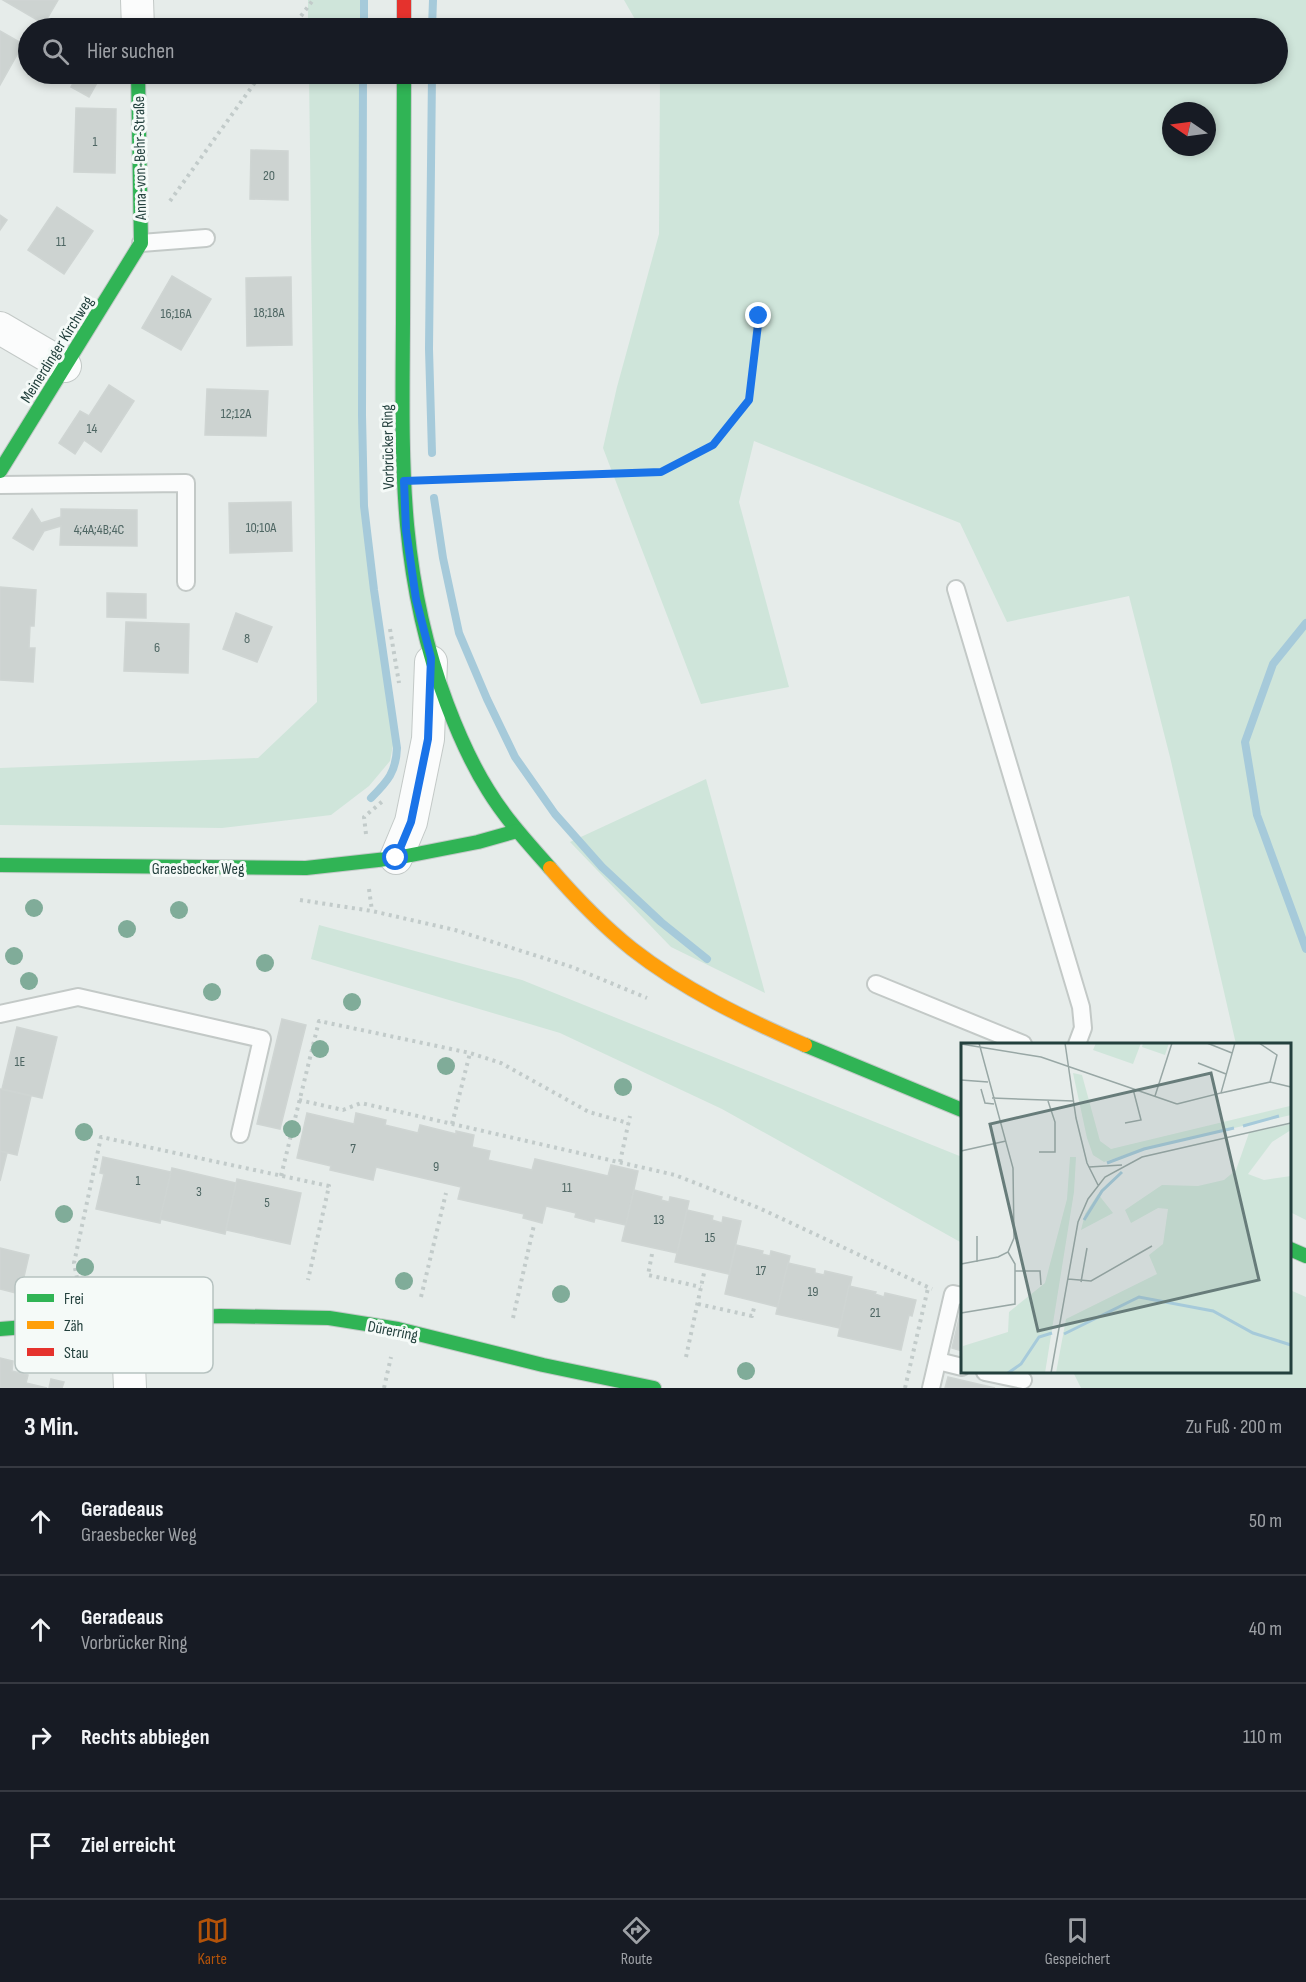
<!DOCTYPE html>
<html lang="de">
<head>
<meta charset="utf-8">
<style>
	:root { --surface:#171b24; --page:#20242c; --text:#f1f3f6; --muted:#9ea1a6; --line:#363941; --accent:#b45309 }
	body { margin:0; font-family:"Sofia Sans Condensed",sans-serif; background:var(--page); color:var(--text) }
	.compass { position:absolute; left:1162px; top:102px; width:54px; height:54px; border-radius:50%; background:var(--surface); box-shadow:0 3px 9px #0003; rotate:283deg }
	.stop { position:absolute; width:18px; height:18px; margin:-14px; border:4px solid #1a73e8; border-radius:50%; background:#fff }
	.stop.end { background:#1a73e8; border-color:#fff; box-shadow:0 2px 6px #0008 }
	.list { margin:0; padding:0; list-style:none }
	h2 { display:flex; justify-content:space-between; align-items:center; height:78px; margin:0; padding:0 24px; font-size:26px }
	h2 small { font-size:20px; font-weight:400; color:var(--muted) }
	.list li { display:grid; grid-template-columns:39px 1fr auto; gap:18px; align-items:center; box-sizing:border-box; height:108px; padding:0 24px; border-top:2px solid var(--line) }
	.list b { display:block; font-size:22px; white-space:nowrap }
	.list p { margin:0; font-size:20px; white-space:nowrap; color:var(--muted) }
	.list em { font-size:20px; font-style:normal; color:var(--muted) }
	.icon { flex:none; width:33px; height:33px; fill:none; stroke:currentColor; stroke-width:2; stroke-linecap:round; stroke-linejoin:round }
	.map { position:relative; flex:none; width:1306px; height:1388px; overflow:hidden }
	.search { position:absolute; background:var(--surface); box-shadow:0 3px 9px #0003; left:18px; right:18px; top:18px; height:66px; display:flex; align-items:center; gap:15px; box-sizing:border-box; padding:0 21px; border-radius:33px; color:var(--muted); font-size:22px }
	.sheet { height:510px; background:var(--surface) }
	nav { display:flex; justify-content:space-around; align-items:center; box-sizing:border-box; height:84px; border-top:2px solid var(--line); background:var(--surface); font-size:16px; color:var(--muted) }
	nav a { display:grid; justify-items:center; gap:3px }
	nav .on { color:var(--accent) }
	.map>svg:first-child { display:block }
	.green { fill:#cfe5da; fill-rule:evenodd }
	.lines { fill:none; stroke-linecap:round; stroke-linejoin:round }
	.stream { stroke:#a6cada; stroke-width:8 }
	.building { fill:#cdd3d1; stroke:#cfd5d3; stroke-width:1.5 }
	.lane-casing { stroke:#c3c9c7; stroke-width:20 }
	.street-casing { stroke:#c3c9c7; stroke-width:34 }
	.fast-casing { stroke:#c2c9c7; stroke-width:16 }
	.slow-casing { stroke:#c2c9c7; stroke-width:16 }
	.jam-casing { stroke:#c2c9c7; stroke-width:16 }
	.path { stroke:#c2cbca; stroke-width:4; stroke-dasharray:3 4.5; stroke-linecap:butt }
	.lane { stroke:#fbfcfc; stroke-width:16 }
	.street { stroke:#fbfcfc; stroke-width:32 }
	.fast { stroke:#30b455; stroke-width:14 }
	.slow { stroke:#ff9f0a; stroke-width:14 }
	.jam { stroke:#e5322d; stroke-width:14 }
	.tree { fill:#80ac99 }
	.route { stroke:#1a73e8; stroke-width:8 }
	.labels { text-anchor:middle; stroke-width:6; stroke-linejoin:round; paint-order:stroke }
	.number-label { font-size:14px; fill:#4e6663 }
	.street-label { font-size:16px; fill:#23403d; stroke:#f5faf8 }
	.inset-river { fill:none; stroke:#a6cada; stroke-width:3 }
	.inset-road { fill:none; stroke:#98a7a5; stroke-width:1.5 }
	.view { fill:#677c7a; fill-opacity:0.15; stroke:#677c7a; stroke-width:3 }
	.inset-edge { fill:none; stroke:#23403d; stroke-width:3 }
	.key { fill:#f5faf8; stroke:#b6c2c0; stroke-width:1.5 }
	.key-label { font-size:16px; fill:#23403d }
</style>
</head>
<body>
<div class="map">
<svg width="1306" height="1388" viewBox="0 0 1306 1388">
	<rect width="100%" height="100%" fill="#e6ecea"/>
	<!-- green -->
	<g class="green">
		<rect x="308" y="0" width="54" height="28"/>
		<path d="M624,0h682v1220l-16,-8v-168h-54l-66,-287 -41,-161 -122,26 -47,-99 -206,-82 -15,61 50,185 -88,17 -98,-256 14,-61 42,-153 1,-160h618v-46h-638zM1171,111h36v36h-36z"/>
		<polygon points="309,74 362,74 362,511 394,740 390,761 369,786 331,815 222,828 0,825 0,768 258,758 317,702"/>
		<polygon points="706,779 765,993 671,947 570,842"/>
		<polygon points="319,925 522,980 962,1157 962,1243 722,1109 560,1033 311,959"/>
		<polygon points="1290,1290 1306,1297 1306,1388 1081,1388 1073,1372 1290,1372"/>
	</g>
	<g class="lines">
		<!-- stream -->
		<g class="stream">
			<polyline points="364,28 364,0"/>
			<polyline points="432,28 433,0"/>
			<path d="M363,74l-1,341 2,91 10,84 23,158c-1,24 -9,33 -26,50"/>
			<polyline points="432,453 429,349 432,74"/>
			<polyline points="434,498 443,558 459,633 487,699 515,757 555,814 602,867 661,922 707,959"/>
			<polyline points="1306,623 1273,664 1245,742 1257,815 1306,949"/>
		</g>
	</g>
	<!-- building -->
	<g class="building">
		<polygon points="3,0 58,0 44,24"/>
		<polygon points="0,31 23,44 0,85"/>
		<polygon points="78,74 102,74 89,97 71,87"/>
		<polygon points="192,74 226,74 226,77 192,76"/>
		<polygon points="76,108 116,109 115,173 74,172"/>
		<polygon points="251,150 288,151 288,200 250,199"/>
		<polygon points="57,207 93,231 64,274 28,250"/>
		<polygon points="0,215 7,220 0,230"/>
		<polygon points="172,276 211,299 181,350 142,328"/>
		<polygon points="291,277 292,345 247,346 246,278"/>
		<polygon points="109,385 134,401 101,452 84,440 75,454 59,443 80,411 89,416"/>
		<polygon points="207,389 268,391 266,436 205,435"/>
		<polygon points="291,502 292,551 230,553 229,503"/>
		<polygon points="32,509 41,523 61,517 61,509 137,510 137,546 60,545 61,526 44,531 33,550 13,538"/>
		<polygon points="0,587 36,590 34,626 30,626 29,648 35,648 33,682 0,680"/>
		<polygon points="107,593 146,594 146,618 107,617"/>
		<polygon points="236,613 272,627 257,662 223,649"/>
		<polygon points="126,622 189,624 188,673 124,671"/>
		<polygon points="282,1019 306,1025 280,1129 257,1124"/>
		<polygon points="17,1027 57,1037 42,1098 2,1089"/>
		<polygon points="0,1089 31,1096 17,1155 0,1151"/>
		<polygon points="307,1113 354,1124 356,1113 386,1120 385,1125 418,1133 420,1125 456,1134 456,1131 474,1135 472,1147 490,1151 488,1160 532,1170 535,1159 608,1176 611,1165 638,1171 626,1225 595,1218 594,1222 575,1217 576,1213 546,1206 542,1223 523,1218 524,1214 458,1199 461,1187 376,1167 373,1180 330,1170 331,1166 297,1158"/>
		<polygon points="0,1151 7,1153 0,1181"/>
		<polygon points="103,1157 171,1172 160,1223 96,1209 104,1174 100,1173"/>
		<polygon points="172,1168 236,1183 225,1234 160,1219"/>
		<polygon points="237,1179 301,1193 290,1244 226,1230"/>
		<polygon points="634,1190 662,1197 661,1200 669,1202 670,1197 689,1201 677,1253 622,1241"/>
		<polygon points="687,1210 713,1216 712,1220 722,1223 723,1217 741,1221 729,1274 675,1262"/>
		<polygon points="736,1245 763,1251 762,1254 770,1256 771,1251 790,1256 778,1307 725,1294"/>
		<polygon points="0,1248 29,1255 20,1294 0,1289"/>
		<polygon points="788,1263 815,1269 815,1273 824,1275 825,1271 852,1277 840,1328 776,1314"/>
		<polygon points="849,1286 876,1292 875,1294 884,1297 885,1293 916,1300 912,1316 909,1315 901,1350 838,1336"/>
		<polygon points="962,1306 962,1351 952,1348"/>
		<polygon points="0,1358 13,1361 12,1371 28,1375 26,1383 47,1388 0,1388"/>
		<polygon points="948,1377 995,1388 945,1388"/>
		<polygon points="51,1379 64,1382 62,1388 49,1388"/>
	</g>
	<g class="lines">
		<defs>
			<g id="lane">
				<polyline points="141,243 206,238"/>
				<polyline points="0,485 186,483 186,582"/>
				<polyline points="956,589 1081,1007 1083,1028 1077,1044"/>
				<polyline points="876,984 1023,1044"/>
				<polyline points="0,1014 78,997 262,1039 240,1134"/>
				<polyline points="938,1361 962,1367"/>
				<polyline points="985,1372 1023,1380"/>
				<polyline points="931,1388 953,1294 962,1296"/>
			</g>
			<g id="street">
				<polyline points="137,0 138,28"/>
				<polyline points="0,328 65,366"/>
				<polyline points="396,858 411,822 428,739 431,662"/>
				<polyline points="127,1320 130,1388"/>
			</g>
			<g id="fast">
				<path d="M404,74c-1,83 -1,166 -1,250 -1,135 -5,250 44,380 11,29 24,59 41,86 17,28 40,53 62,78"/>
				<polyline points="0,471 141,243 138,74"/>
				<polyline points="0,865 306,868 396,858 478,842 517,831"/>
				<polyline points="805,1045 962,1110"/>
				<polyline points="1290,1249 1306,1256"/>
				<polyline points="0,1329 86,1322 220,1316 329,1318 398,1329 543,1365 654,1388"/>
			</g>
			<path id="slow" d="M550,868c25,29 52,57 82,81 51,40 113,70 173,96"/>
			<polyline id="jam" points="404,0 404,28"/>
		</defs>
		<!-- lane casing -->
		<use href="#lane" class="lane-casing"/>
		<!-- street casing -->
		<use href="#street" class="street-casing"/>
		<!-- fast casing -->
		<use href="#fast" class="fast-casing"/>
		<!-- slow casing -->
		<use href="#slow" class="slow-casing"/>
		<!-- jam casing -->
		<use href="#jam" class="jam-casing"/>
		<!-- path -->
		<g class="path">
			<polyline points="292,28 313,0"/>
			<polyline points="170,201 261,74"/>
			<polyline points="432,480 661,472 713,445 749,400 759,316"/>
			<polyline points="390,629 399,683"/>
			<polyline points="366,834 364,817 384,800"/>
			<polyline points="369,889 372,911"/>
			<polyline points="300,900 372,911 455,930 572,967 647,998"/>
			<polyline points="299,1100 343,1110 361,1103 675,1175 759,1208 932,1289"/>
			<polyline points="452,1124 470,1053"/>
			<polyline points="620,1162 630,1116"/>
			<polyline points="281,1176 319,1021 470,1053 501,1063 589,1112 628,1123"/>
			<polyline points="652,1254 648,1275 701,1287"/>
			<polyline points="80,1293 74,1263 101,1137 329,1186 308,1280"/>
			<polyline points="421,1297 446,1193"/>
			<polyline points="698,1304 752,1316 754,1308"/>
			<polyline points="513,1318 534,1225"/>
			<polyline points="686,1357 704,1273"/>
			<polyline points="384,1388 391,1357"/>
			<polyline points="905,1388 928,1288"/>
		</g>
		<!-- lane -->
		<use href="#lane" class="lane"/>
		<!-- street -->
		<use href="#street" class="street"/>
		<!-- fast -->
		<use href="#fast" class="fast"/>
		<!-- slow -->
		<use href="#slow" class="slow"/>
		<!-- jam -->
		<use href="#jam" class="jam"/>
	</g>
	<!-- trees -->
	<g class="tree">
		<circle cx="34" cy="908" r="9"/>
		<circle cx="179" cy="910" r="9"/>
		<circle cx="127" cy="929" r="9"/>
		<circle cx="14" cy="956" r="9"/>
		<circle cx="265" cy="963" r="9"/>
		<circle cx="29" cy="981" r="9"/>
		<circle cx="212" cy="992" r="9"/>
		<circle cx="352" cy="1002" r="9"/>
		<circle cx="320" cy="1049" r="9"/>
		<circle cx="446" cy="1066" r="9"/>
		<circle cx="623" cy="1087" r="9"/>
		<circle cx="292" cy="1129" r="9"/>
		<circle cx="84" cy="1132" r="9"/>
		<circle cx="64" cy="1214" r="9"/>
		<circle cx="85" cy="1267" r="9"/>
		<circle cx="404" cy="1281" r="9"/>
		<circle cx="561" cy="1294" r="9"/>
		<circle cx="746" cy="1371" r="9"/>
	</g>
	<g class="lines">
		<!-- route -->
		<polyline class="route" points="396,858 411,822 428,739 431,658 416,599 406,530 404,481 661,472 713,445 749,400 759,316"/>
	</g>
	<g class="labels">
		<!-- number labels -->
		<g class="number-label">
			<text x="95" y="146">1</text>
			<text x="269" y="180">20</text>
			<text x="61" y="246">11</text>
			<text x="269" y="317">18;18A</text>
			<text x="176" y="318">16;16A</text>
			<text x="236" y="418">12;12A</text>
			<text x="92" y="433">14</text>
			<text x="261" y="532">10;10A</text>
			<text x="99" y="534">4;4A;4B;4C</text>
			<text x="247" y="643">8</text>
			<text x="157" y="652">6</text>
			<text x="20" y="1066">1E</text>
			<text x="353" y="1153">7</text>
			<text x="436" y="1171">9</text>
			<text x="138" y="1185">1</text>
			<text x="567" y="1192">11</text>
			<text x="199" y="1196">3</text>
			<text x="267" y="1207">5</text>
			<text x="659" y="1224">13</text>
			<text x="710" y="1242">15</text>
			<text x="761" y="1275">17</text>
			<text x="813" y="1296">19</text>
			<text x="875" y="1317">21</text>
		</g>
		<!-- street labels -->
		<g class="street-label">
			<text transform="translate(139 158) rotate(-91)" y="6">Anna-von-Behr-Straße</text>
			<text transform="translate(56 349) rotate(-58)" y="6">Meinerdinger Kirchweg</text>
			<text transform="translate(387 447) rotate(-91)" y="6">Vorbrücker Ring</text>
			<text x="198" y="874">Graesbecker Weg</text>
			<text transform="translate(393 1330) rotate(11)" y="6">Dürerring</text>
		</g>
	</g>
	<!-- overview -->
	<g transform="translate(961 1043)">
		<rect width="330" height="330" fill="#e6ecea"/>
		<path d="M135,0h45l-8,21 -40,-14zM182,0h26l-4,12 -23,-8zM112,30l9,2 18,66 11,8 179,-43 1,-19v28l-148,34 -39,13 -11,-7 -6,-17zM330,81v6l-19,12 -24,32 16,6 27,-4v197h-235l10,-54 91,-45 -8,-19 14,-11 5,-35 -10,-1 -27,15 -6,-13 37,-25 36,1 26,-6 12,-10 13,-37zM109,114h6l-2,35 -29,181h-84l2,-27 45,-14 1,-20 36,-29 22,-84zM137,151l15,19 -32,17 4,-16z" fill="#cfe5da"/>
		<path class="inset-river" d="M282,83l36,-10M146,120l37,-14 90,-21M123,177l18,-29 20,-19M103,291l75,-37 74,14 40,22 38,12M47,330l13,-9 18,-27 13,-4"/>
		<path class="inset-road" d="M104,0l11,75 11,45 11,22M246,0l25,10M0,1l80,13 136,47M237,20l28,11M0,37l27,2M309,39l21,5M20,46l4,14 9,1M260,50l49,-11 7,-27 -18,-12M194,53l17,-53M31,55l81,3M216,61l44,-11 14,-50M164,80l16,-3 -8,-31M0,108l45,-10M78,109h16v-30l-7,-21M128,124l33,-2M16,193v26M0,221l37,-7 10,-5 6,-14 -1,-70 -34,-125M54,228h25l1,14M107,236l23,2 61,-35M120,239l6,-34M0,270l54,-9v-40l-7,-12M90,330l27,-151 10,-23 17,-22 37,-20 149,-34"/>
		<path class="view" d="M250,30l48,207 -221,51 -48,-207z"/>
		<rect width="330" height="330" class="inset-edge"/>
	</g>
	<!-- legend -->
	<rect x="15" y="1277" width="198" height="96" rx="9" class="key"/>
	<rect x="27" y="1294" width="27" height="8" fill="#30b455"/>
	<rect x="27" y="1321" width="27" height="8" fill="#ff9f0a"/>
	<rect x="27" y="1348" width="27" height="8" fill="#e5322d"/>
	<g class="key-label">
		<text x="64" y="1304">Frei</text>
		<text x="64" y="1331">Zäh</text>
		<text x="64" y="1358">Stau</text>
	</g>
</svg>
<svg class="compass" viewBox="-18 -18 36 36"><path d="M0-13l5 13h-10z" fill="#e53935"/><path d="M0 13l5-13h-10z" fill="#9ea1a6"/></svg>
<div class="stop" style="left:396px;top:858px"></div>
<div class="stop end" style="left:759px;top:316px"></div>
<div class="search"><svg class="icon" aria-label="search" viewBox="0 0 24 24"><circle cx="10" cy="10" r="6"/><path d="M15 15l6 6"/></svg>Hier suchen</div>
</div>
<section class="sheet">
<h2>3 Min.<small>Zu Fuß · 200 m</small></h2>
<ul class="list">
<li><svg class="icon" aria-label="ahead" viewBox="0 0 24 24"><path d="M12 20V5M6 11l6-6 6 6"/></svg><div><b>Geradeaus</b><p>Graesbecker Weg</p></div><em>50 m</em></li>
<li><svg class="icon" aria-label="ahead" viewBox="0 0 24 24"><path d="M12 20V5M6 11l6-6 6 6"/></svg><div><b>Geradeaus</b><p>Vorbrücker Ring</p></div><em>40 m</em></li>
<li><svg class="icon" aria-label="right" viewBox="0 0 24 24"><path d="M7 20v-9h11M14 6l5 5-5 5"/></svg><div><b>Rechts abbiegen</b></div><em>110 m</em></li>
<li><svg class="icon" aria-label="arrive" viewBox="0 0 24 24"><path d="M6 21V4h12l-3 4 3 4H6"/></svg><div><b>Ziel erreicht</b></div></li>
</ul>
</section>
<nav>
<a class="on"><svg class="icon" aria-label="map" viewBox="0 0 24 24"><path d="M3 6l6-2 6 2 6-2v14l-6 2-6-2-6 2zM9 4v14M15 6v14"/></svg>Karte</a>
<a><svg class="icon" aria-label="directions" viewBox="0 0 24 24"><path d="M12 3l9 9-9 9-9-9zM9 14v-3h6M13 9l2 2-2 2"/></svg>Route</a>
<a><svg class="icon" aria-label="saved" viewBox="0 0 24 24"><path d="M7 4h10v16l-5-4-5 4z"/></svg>Gespeichert</a>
</nav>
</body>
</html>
